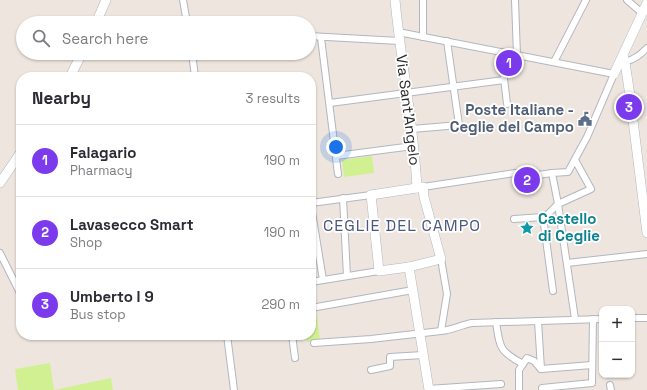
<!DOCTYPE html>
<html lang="en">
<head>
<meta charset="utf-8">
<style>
	:root { --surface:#fff; --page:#f7f7f7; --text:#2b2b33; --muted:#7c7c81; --line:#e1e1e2; --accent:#7c3aed }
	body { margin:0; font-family:"Space Grotesk",sans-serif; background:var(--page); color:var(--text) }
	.controls { position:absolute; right:12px; bottom:12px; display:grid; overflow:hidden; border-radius:8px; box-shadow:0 1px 3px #0004 }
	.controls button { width:36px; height:36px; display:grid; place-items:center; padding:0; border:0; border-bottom:1px solid var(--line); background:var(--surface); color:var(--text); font:20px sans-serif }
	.you { position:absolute; left:336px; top:147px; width:14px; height:14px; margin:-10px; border:3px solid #fff; border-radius:50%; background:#1a73e8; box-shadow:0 0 0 6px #1a73e833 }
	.badge { display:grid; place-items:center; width:26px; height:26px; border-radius:50%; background:var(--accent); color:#fff; font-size:13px; font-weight:700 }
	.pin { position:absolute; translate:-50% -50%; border:2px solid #fff; box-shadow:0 1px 4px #0006 }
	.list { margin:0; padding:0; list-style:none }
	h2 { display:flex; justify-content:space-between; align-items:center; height:52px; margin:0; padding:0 16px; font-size:17px }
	h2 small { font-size:13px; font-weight:400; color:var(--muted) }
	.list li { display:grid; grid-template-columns:26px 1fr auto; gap:12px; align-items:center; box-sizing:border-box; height:72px; padding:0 16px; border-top:1px solid var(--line) }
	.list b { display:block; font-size:15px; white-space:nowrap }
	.list p { margin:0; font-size:13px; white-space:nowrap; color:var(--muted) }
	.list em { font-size:13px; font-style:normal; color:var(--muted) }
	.icon { flex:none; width:22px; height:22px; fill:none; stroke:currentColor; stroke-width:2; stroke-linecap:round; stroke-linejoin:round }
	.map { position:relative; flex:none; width:647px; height:390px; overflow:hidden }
	.search { position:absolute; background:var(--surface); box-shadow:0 1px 3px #0004; left:16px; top:16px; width:300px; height:44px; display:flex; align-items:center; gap:10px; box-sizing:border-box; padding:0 14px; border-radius:22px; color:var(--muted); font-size:15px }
	.panel { position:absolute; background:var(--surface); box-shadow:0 1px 3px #0004; left:16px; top:72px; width:300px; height:268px; border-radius:16px }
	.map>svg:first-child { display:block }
	.pitch { fill:#d1f092 }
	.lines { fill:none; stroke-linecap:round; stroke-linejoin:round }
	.street-casing { stroke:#b2b6c0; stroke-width:8 }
	.secondary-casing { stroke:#b2b6c0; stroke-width:10 }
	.street { stroke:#fff; stroke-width:6 }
	.secondary { stroke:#fff; stroke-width:9 }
	.labels { text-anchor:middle; stroke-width:3.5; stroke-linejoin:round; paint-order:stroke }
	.street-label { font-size:15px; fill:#2c2c2c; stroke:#fff }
	.service-label { font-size:15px; font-weight:bold; fill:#4e5e75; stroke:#fff; text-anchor:end }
	.culture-label { font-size:15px; font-weight:bold; fill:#0d838f; stroke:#fff; text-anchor:start }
	.neighbourhood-label { font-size:16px; letter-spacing:1px; fill:#495880; stroke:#fff }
</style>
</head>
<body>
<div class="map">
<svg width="647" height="390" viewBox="0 0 647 390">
	<rect width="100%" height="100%" fill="#eee6de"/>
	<!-- pitch -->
	<g class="pitch">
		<polygon points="372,156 374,173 344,177 342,160"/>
		<polygon points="316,310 320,340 307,342 306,335 311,335 311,311"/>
		<polygon points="50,363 54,390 111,378 113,390 18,390 15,369"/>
	</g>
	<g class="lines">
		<defs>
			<g id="street">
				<polyline points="183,0 187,23"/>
				<polyline points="515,0 517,55"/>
				<polyline points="627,0 642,13"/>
				<polyline points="398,32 614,74 587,137 568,172 552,173 558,204 591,189 575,160"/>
				<polyline points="309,36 399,41"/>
				<polyline points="423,37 423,0"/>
				<polyline points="321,38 338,174"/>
				<polyline points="501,52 507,104"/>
				<polyline points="192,53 195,77"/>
				<polyline points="554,62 586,0"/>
				<path d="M625,62c10,-3 15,-7 22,-14"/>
				<polyline points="330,103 504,80"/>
				<polyline points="412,129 459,125 447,41"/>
				<polyline points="336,156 413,146"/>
				<polyline points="423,187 515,173 524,177 552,173"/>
				<polyline points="343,198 347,276"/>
				<polyline points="311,203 371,195"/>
				<polyline points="558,204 575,319"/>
				<polyline points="311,206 323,280"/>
				<polyline points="543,217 548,214 558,204"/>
				<polyline points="514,219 543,217 553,291"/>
				<polyline points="0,253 21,295"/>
				<polyline points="567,263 647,254"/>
				<polyline points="311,282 379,271"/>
				<polyline points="311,308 413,290"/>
				<polyline points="632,318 647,318"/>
				<polyline points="538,321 541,369"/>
				<path d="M496,322c4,26 3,29 27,42"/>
				<polyline points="441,331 447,294 441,259"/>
				<polyline points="227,335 234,390"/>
				<polyline points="292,335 295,358"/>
				<path d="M314,343l57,-4 70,-8c11,-1 20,-6 31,-8l130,-4"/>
				<polyline points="371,370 390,366 390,357 423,355"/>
				<polyline points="610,385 611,390"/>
				<polyline points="428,389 501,384"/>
				<polyline points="519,390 519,370 527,358 534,361 541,369 592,365"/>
				<polyline points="542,390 542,388 592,383 593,319"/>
			</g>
			<g id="secondary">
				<path d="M395,0c6,63 19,125 22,188"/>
				<polyline points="96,23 106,0"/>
				<polyline points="623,56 625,62 630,96 647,233"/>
				<polyline points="614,74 647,3"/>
				<polyline points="70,77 82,53"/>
				<polyline points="0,183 21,152"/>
				<polygon points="423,187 424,197 441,259 409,267 379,271 371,195"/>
				<polyline points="409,267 429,390"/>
			</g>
		</defs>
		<!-- street casing -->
		<use href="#street" class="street-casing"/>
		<!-- secondary casing -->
		<use href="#secondary" class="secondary-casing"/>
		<!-- street -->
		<use href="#street" class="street"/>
		<!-- secondary -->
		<use href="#secondary" class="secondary"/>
	</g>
	<!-- icons -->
	<defs>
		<symbol id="civic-bare" viewBox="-9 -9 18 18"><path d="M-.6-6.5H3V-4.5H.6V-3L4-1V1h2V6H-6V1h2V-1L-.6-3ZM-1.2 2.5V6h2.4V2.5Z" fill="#5c6f8a" stroke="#fff" stroke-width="2.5" paint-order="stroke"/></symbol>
		<symbol id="sight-bare" viewBox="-9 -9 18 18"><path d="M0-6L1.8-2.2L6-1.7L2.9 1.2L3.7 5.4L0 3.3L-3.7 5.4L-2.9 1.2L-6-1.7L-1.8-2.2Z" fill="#0f9aa8" stroke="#fff" stroke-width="2.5" paint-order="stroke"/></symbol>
	</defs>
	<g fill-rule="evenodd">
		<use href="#civic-bare" x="575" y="109" width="20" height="20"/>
		<use href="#sight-bare" x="517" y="218" width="20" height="20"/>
	</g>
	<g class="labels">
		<!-- street labels -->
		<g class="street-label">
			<text transform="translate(408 110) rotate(83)" y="5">Via Sant'Angelo</text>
		</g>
		<!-- service labels -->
		<g class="service-label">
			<text x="574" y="115">Poste Italiane -<tspan x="574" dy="17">Ceglie del Campo</tspan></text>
		</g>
		<!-- culture labels -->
		<g class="culture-label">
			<text x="538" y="224">Castello<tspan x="538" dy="17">di Ceglie</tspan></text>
		</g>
		<!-- neighbourhood labels -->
		<g class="neighbourhood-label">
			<text x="402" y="231">CEGLIE DEL CAMPO</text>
		</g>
	</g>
</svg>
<div class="controls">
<button>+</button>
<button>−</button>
</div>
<div class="you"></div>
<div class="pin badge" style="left:509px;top:63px">1</div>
<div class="pin badge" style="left:527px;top:180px">2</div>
<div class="pin badge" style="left:629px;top:107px">3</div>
<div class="search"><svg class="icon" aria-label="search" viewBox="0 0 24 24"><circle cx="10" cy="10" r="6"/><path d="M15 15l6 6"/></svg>Search here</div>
<section class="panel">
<h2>Nearby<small>3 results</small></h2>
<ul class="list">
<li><span class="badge">1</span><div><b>Falagario</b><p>Pharmacy</p></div><em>190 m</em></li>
<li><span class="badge">2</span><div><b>Lavasecco Smart</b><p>Shop</p></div><em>190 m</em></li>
<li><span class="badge">3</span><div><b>Umberto I 9</b><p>Bus stop</p></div><em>290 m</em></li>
</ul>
</section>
</div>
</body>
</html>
